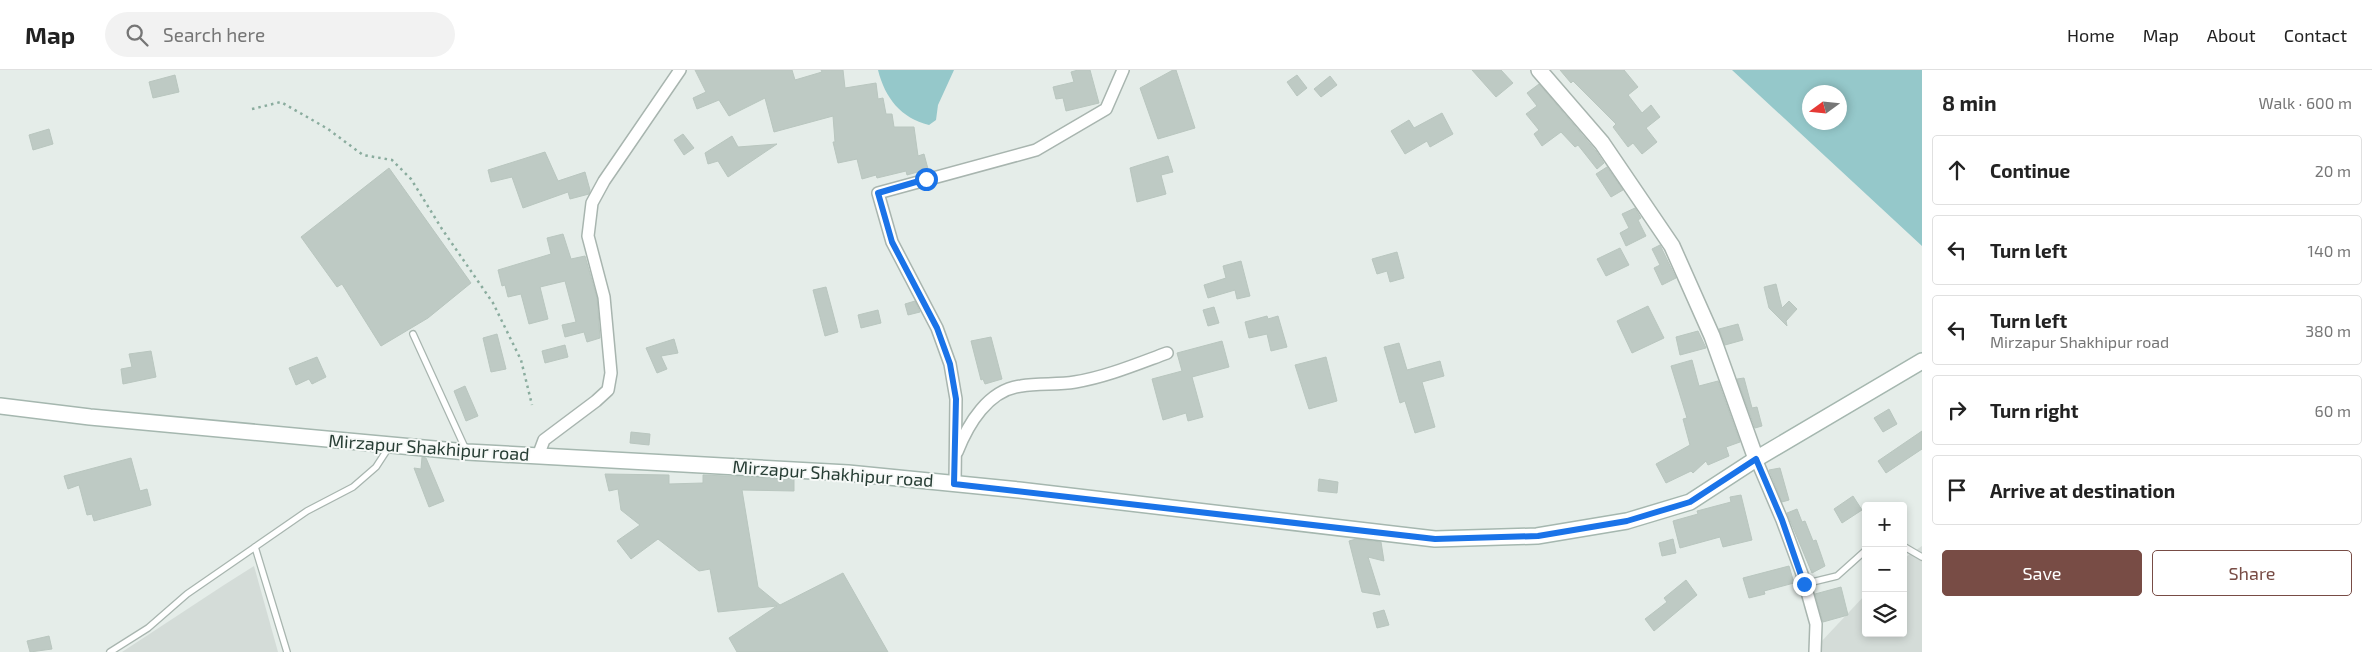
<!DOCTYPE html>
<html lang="en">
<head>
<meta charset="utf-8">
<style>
	:root { --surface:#fff; --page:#f2f2f2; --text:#222; --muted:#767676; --line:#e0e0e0; --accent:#784c45 }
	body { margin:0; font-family:"Exo 2",sans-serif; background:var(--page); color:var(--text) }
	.controls { position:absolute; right:15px; bottom:15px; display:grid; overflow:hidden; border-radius:5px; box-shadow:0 2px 8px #0003 }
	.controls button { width:45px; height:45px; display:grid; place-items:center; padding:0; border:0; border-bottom:1px solid var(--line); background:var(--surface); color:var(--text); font:25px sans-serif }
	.compass { position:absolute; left:1802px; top:15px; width:45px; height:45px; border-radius:50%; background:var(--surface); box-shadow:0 2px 8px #0003; rotate:255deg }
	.stop { position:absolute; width:15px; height:15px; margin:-11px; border:4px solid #1a73e8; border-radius:50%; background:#fff }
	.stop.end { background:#1a73e8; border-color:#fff; box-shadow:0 1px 5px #0008 }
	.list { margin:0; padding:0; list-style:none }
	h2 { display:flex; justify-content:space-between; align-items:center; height:65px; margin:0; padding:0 20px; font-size:21px }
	h2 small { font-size:16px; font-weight:400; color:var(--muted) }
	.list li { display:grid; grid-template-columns:32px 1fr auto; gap:15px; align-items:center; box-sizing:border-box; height:70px; margin:0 10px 10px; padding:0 10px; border:1px solid var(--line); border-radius:5px }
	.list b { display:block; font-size:19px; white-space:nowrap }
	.list p { margin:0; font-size:16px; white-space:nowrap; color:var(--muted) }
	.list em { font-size:16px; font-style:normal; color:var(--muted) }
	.actions { display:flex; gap:10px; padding:15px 20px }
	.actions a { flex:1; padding:11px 0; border:1px solid var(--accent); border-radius:5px; text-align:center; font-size:18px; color:var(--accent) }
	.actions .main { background:var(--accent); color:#fff }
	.icon { flex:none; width:28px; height:28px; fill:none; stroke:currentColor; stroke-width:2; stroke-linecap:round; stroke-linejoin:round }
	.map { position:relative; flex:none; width:1922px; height:582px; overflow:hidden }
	header { display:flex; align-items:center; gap:30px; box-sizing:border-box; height:70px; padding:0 25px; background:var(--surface); border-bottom:1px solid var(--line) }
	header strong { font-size:24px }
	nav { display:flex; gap:28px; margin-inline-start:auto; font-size:18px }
	.search { width:350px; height:45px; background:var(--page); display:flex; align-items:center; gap:12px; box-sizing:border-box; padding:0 18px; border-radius:28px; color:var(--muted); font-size:19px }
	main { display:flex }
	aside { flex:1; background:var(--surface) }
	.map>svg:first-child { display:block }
	.built { fill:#d4dcd8 }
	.water { fill:#95c8ca; fill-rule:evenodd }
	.building { fill:#becac4; stroke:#b9c6bf }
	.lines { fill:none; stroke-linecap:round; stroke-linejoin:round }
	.service-casing { stroke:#a8b5af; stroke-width:8 }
	.minor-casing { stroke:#a8b5af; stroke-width:14 }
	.tertiary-casing { stroke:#a8b5af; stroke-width:18 }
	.secondary-casing { stroke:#a5b7af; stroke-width:18 }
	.path { stroke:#8aac9e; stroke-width:2.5; stroke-dasharray:2.5 4; stroke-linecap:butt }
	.service { stroke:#fff; stroke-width:5.5 }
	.minor { stroke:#fff; stroke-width:11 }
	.tertiary { stroke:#fff; stroke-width:15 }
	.secondary { stroke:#fff; stroke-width:15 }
	.route { stroke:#1a73e8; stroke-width:6 }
	.labels { text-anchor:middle; stroke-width:4; stroke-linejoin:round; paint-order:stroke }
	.street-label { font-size:18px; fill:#273d34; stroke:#f6f9f7 }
</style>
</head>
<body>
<header>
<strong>Map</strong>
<div class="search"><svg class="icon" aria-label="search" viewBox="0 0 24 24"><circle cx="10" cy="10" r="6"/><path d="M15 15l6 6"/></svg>Search here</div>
<nav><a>Home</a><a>Map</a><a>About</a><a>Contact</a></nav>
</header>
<main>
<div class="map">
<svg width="1922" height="582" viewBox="0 0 1922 582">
	<rect width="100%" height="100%" fill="#e5ede9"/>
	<!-- built -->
	<g class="built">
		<polygon points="1922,476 1922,582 1821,582 1821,572 1866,524 1866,563 1903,563 1903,489"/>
		<polygon points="254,496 278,582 122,582 224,515"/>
	</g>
	<!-- water -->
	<g class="water">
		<path d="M878,0h76l-16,35 -2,15 -7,5c-28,-7 -44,-27 -51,-55z"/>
		<path d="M1732,0h190v176zM1810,22h30v30h-30z"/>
	</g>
	<!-- building -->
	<g class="building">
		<polygon points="695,0 792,0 795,10 822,2 821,0 843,0 845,18 876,13 878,29 883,28 886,44 892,44 894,57 914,57 918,86 924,84 928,99 907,105 906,101 877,108 876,105 862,109 857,89 838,93 833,72 835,72 833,46 774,62 765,28 729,46 719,30 697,39 693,28 706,22"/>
		<polygon points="1078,0 1090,0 1099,33 1066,41 1063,28 1056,29 1053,17 1074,12 1071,2"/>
		<polygon points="1173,0 1176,0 1195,58 1158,69 1140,18"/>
		<polygon points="1472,0 1501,0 1513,13 1496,27"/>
		<polygon points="1560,0 1624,0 1638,17 1628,25 1642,43 1651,35 1660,47 1646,58 1657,72 1642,84 1633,73 1628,77 1613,57 1616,54 1573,11 1571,13"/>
		<polygon points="175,5 179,22 153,28 149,12"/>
		<polygon points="1297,5 1307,18 1297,26 1287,12"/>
		<polygon points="1330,6 1337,15 1321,27 1314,19"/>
		<polygon points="1539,14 1596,81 1604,93 1597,99 1578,75 1575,77 1561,62 1542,76 1534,64 1539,60 1526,44 1537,36 1527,23"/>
		<polygon points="1442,43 1453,64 1430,77 1427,71 1405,84 1391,61 1409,50 1414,58"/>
		<polygon points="49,59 53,74 33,80 29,65"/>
		<polygon points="683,64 694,78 684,85 674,70"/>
		<polygon points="732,66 738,77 777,74 728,107 718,91 708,94 705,83"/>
		<polygon points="545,82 558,111 585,102 590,120 589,124 570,129 568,122 523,138 512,107 491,112 488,100"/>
		<polygon points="1168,86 1173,102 1161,105 1166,124 1137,132 1130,98"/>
		<polygon points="1607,97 1623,120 1611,127 1596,104"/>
		<polygon points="389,98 471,213 428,248 381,276 342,214 337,217 301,167"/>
		<polygon points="1635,138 1641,148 1638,150 1646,166 1626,176 1620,163 1629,158 1622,144"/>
		<polygon points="563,164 571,189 585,186 597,228 600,268 587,272 584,262 565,267 562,255 576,252 565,211 540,217 548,249 529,254 521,224 508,227 505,215 502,216 498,200 551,184 547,168"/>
		<polygon points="1660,175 1676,208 1662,215 1654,198 1660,195 1652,179"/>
		<polygon points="1620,178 1629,195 1606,206 1597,189"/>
		<polygon points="1397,182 1404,208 1390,212 1387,201 1377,204 1372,189"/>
		<polygon points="1241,191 1250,226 1237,229 1235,220 1208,228 1204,215 1226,208 1223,196"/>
		<polygon points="1776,214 1782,238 1789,231 1797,239 1786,251 1787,256 1769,238 1764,217"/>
		<polygon points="826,217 838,262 825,266 813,220"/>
		<polygon points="915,231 920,242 908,245 905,234"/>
		<polygon points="1648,236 1664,268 1632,283 1617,251"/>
		<polygon points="1214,237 1219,253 1208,256 1203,240"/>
		<polygon points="878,240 881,253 861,258 858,245"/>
		<polygon points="1267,246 1268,249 1278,246 1287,277 1271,281 1267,264 1249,268 1245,252"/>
		<polygon points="1738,254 1743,270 1725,275 1719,259"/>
		<polygon points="1698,261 1706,278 1680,285 1676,267"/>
		<polygon points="497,264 506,299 491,302 483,268"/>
		<polygon points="991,267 1002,309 985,314 983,309 981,310 971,271"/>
		<polygon points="674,269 678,283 661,286 667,299 657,303 646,278"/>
		<polygon points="1222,271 1229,297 1192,307 1203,347 1188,351 1186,343 1163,350 1152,309 1182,301 1177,283"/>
		<polygon points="1399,273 1407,300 1440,291 1444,306 1422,312 1435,357 1415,363 1405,331 1400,333 1384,277"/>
		<polygon points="565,275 568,287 545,293 542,281"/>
		<polygon points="151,281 156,307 123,314 121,299 132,297 129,284"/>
		<polygon points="317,287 326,307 312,314 309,309 296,315 289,298"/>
		<polygon points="1326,287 1337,331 1309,339 1295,295"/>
		<polygon points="1692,290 1699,316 1718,311 1740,372 1726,377 1729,386 1708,395 1706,391 1693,403 1691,401 1666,413 1656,394 1690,375 1683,349 1687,348 1671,296"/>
		<polygon points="1744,308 1752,338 1757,337 1762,356 1755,358 1737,309"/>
		<polygon points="465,316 478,346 466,351 454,321"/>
		<polygon points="1889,339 1897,354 1883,362 1874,348"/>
		<polygon points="1922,361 1922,379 1886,403 1878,391"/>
		<polygon points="631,362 650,364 649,375 630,373"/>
		<polygon points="422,387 426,388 444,431 429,437 414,398 421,399"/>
		<polygon points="131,388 140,421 147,419 151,435 94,451 92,444 87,445 79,415 68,419 64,406"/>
		<polygon points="1780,398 1789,430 1782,432 1769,400"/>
		<polygon points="605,404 669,405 669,414 703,413 703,405 794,409 794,421 742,420 758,517 780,535 843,503 888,582 737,582 729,568 777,536 718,542 710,499 699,501 658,469 631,489 617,471 640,455 621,440 618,419 609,421"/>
		<polygon points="1319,409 1338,412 1337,423 1318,421"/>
		<polygon points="1741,425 1752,470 1723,477 1720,467 1680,478 1673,451 1698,444 1697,441 1731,432 1730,427"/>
		<polygon points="1853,426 1862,440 1842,453 1834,439"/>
		<polygon points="1797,439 1802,452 1805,451 1813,471 1816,470 1825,496 1812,503 1787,443"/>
		<polygon points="1356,469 1381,472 1384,491 1368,487 1380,525 1362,522 1349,471"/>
		<polygon points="1673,469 1676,483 1662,486 1659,473"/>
		<polygon points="1789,496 1794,513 1764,521 1765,524 1749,528 1743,508"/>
		<polygon points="1686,510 1697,525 1654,561 1645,549 1667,532 1664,528"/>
		<polygon points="1841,517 1848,545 1823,552 1815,524"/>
		<polygon points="1384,540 1389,555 1377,558 1373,543"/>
		<polygon points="49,566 52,579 30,582 27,571"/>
	</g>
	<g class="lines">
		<defs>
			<g id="service">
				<polyline points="413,264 466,380"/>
				<polyline points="1903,476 1922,487"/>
				<polyline points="255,477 307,441 353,417 376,397 389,377"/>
				<polyline points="1804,514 1837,506 1866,480"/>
				<polyline points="110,582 148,558 187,524 255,477 287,582"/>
			</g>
			<g id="minor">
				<path d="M957,382c11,-28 31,-62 64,-66 18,-3 37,-1 54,-4 31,-5 62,-18 92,-29"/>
				<polyline points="538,386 544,370 596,331 608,320 611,303 604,227 588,166 592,133 604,111 680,0"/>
				<polyline points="1756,389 1782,450 1802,504 1816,554 1815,582"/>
				<polyline points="955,413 956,329 950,294 937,258 892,172 878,123 1036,80 1106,39 1123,0"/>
			</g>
			<polyline id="tertiary" points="1539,0 1602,73 1672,176 1712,266 1756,389"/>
			<polyline id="secondary" points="0,336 90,347 467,382 848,403 1019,420 1435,469 1537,466 1627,451 1690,432 1756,389 1922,291"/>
		</defs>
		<!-- service casing -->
		<use href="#service" class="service-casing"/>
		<!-- minor casing -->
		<use href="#minor" class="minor-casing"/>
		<!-- tertiary casing -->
		<use href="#tertiary" class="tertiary-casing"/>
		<!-- secondary casing -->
		<use href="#secondary" class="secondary-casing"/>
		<!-- path -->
		<polyline class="path" points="252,39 281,32 328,59 363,85 392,90 411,109 442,159 493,233 521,290 532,335"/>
		<!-- service -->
		<use href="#service" class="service"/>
		<!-- minor -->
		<use href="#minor" class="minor"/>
		<!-- tertiary -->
		<use href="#tertiary" class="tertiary"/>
		<!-- secondary -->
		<use href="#secondary" class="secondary"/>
	</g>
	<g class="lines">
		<!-- route -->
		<polyline class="route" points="926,109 878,123 892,172 937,258 950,294 956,329 954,414 1435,469 1538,466 1627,451 1690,432 1756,389 1782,450 1804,514"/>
	</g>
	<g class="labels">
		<!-- street labels -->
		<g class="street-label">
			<text transform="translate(429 378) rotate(4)" y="6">Mirzapur Shakhipur road</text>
			<text transform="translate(833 404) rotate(4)" y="6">Mirzapur Shakhipur road</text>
		</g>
	</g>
</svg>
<div class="controls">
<button>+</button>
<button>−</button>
<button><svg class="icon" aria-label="layers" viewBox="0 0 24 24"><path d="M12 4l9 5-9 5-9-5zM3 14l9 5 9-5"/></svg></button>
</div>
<svg class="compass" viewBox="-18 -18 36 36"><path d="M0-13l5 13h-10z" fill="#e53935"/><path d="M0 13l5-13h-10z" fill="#767676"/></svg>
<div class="stop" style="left:926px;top:109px"></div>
<div class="stop end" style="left:1804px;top:514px"></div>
</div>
<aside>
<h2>8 min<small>Walk · 600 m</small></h2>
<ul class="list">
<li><svg class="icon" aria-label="ahead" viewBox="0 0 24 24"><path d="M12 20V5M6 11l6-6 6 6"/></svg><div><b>Continue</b></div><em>20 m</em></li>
<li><svg class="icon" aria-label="left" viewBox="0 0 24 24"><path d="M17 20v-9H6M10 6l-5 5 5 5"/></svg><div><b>Turn left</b></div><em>140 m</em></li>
<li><svg class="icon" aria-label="left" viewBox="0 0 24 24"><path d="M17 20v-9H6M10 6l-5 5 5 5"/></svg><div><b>Turn left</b><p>Mirzapur Shakhipur road</p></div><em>380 m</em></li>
<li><svg class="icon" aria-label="right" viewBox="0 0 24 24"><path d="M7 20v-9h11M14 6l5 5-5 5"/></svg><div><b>Turn right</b></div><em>60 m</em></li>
<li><svg class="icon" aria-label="arrive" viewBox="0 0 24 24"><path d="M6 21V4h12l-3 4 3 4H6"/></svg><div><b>Arrive at destination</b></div></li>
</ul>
<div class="actions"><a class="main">Save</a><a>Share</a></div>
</aside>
</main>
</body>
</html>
